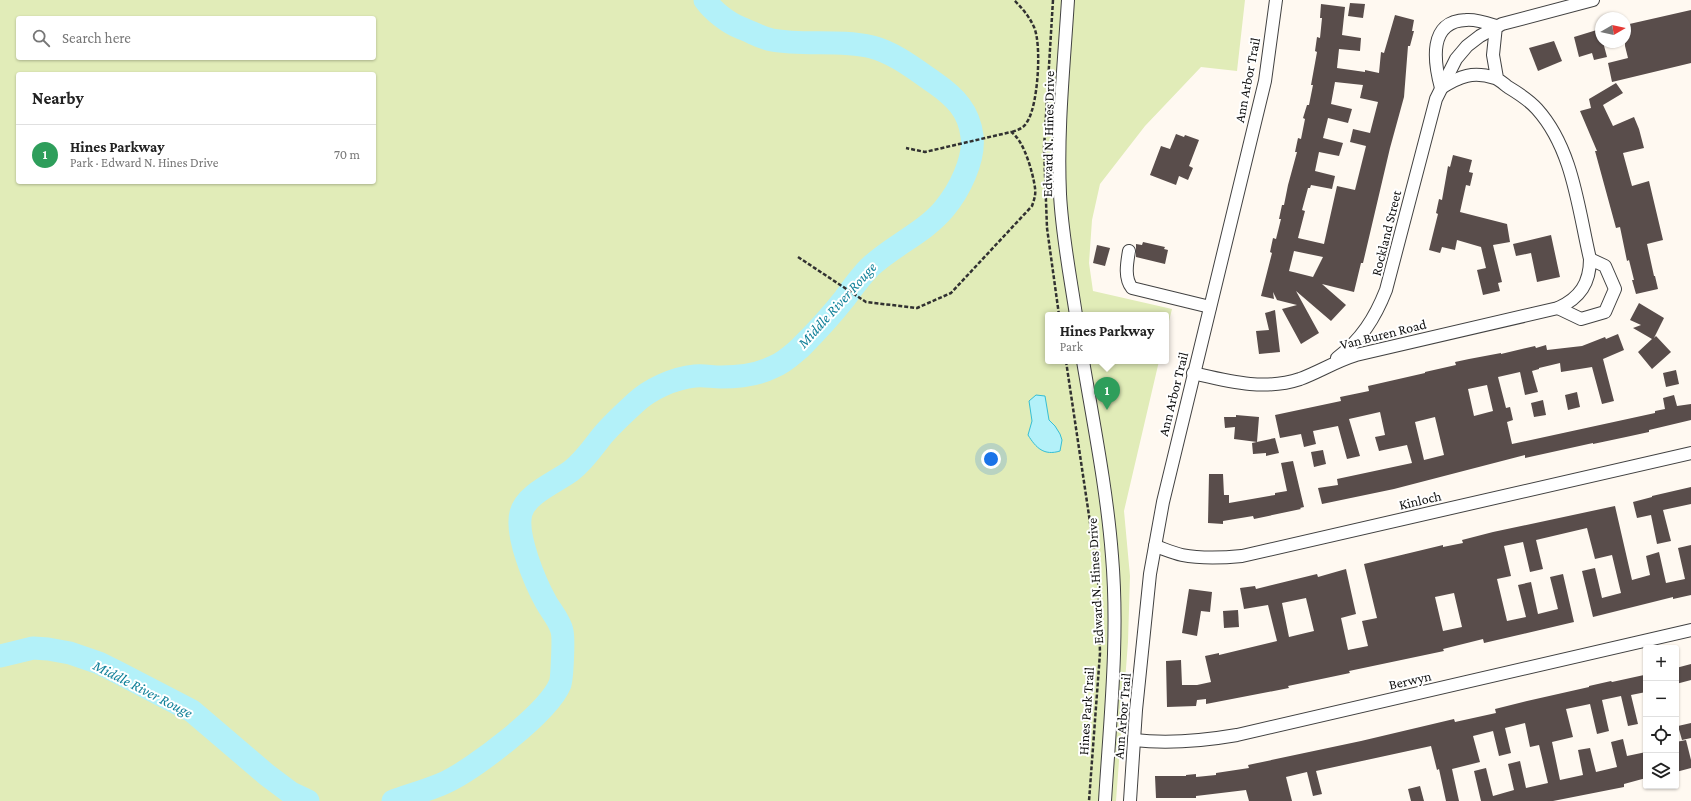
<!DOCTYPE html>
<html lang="en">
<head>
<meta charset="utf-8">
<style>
	:root { --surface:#fff; --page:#f6f6f6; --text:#222; --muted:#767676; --line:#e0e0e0; --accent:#c71f52 }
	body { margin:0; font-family:"Crimson Pro",serif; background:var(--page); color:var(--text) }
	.controls { position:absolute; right:12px; bottom:12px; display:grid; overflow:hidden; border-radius:4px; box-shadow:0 1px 3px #0004 }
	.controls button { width:36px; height:36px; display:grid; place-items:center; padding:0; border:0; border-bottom:1px solid var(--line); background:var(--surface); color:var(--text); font:20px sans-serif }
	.compass { position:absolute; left:1595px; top:12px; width:36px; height:36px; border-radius:50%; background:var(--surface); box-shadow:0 1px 3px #0004; rotate:81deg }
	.you { position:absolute; left:991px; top:459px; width:14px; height:14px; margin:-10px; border:3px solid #fff; border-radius:50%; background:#1a73e8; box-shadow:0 0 0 6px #1a73e833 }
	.badge { display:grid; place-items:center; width:26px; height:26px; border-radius:50%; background:var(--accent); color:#fff; font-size:13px; font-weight:700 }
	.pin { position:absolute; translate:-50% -33px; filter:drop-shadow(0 1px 2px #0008) }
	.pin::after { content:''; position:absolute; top:21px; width:14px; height:12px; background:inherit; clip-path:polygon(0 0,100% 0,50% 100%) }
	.popup { position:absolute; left:1045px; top:312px; width:124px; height:52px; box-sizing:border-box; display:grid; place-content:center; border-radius:4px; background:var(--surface); filter:drop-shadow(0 1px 3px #0005); font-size:13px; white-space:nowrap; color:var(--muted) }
	.popup b { font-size:15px; color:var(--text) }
	.popup::after { content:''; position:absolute; left:50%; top:100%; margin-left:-8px; border:8px solid transparent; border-top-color:var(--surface) }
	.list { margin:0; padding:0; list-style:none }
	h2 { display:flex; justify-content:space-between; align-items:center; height:52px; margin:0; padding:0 16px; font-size:17px }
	h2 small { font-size:13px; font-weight:400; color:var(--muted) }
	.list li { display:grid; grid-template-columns:26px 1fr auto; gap:12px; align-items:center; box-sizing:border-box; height:60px; padding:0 16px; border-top:1px solid var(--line) }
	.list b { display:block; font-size:15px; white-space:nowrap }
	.list p { margin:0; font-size:13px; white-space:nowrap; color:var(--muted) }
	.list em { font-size:13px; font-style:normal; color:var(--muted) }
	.icon { flex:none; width:22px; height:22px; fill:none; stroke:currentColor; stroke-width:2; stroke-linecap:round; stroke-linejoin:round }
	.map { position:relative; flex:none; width:1691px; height:801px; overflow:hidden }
	.search { position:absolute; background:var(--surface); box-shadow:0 1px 3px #0004; left:16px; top:16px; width:360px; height:44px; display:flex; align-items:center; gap:10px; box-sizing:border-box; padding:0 14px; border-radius:4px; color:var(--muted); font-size:15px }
	.panel { position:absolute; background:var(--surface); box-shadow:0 1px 3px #0004; left:16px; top:72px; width:360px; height:112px; border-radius:4px }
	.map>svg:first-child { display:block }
	.green { fill:#e1ecb8; fill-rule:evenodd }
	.water { fill:#b3f1f9; stroke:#36bed4 }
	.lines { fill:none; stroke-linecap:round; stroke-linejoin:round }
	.river { stroke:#b3f1f9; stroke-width:23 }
	.building { fill:#594d4b; fill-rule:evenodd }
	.minor-casing { stroke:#424242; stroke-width:14 }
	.path { stroke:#313131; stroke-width:2.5; stroke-dasharray:4 2; stroke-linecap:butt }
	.minor { stroke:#fff; stroke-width:12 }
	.labels { text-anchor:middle; stroke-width:4; stroke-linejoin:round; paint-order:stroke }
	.street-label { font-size:14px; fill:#0f0f0f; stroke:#fff }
	.water-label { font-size:15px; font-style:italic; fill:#118199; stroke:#fff }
</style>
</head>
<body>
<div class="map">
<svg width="1691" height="801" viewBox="0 0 1691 801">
	<rect width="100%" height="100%" fill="#fff9f1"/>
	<!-- green -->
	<path class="green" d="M0,0h1245l-8,71 -36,-4 -56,59 -45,58 -8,36 -3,43 4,28 79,18 -6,24v-18h-118v46h111l-35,150 6,65 -2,66 -12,159h-1116zM18,18h356v40h-356zM18,74h356v108h-356z"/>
	<!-- water -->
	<path class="water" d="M1036,395l9,1 4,24 6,6 5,8 2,6 -2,11c-16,5 -24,-3 -32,-16l4,-14 -3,-20z"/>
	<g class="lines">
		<!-- river -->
		<g class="river">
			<polyline points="0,656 33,648 48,649 70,653 99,663 119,673 192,711 267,775 291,793 308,801"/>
			<path d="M393,801c17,-6 35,-11 51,-18 29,-13 104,-70 116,-99 2,-5 4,-46 2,-53 -2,-10 -11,-20 -16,-29 -11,-20 -31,-67 -25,-89 5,-19 35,-31 50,-42 13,-10 21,-22 31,-35 10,-12 21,-22 33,-33 15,-14 39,-25 60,-27 9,-1 17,1 26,1 18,0 36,-2 52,-10 11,-4 19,-12 27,-19 16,-16 31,-32 45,-50 8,-11 15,-21 25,-31 22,-21 54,-34 74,-58 15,-18 31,-49 28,-73 -3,-25 -17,-39 -37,-53 -19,-13 -40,-30 -63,-36 -34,-8 -67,-1 -100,-7 -11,-2 -20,-8 -31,-12 -13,-5 -28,-17 -36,-28"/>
		</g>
	</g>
	<!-- building -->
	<g class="building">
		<polygon points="1350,3 1365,4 1363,18 1348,16"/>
		<path d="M1321,4l24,3 -3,28 19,3 -1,13 -21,-2 -2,19 28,4v-2l14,3 2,-21 3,1 11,-38 19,5 -2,11h2l-4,15h-2l-4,51 -14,51 -27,115h-2l-7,29 -32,-8 24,21 -15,16 -35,-30 23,42 -18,11 -19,-35 15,-4 -20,-5 -4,-8 1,7 -13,-3 11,-43 -2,-1 3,-14 3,1 5,-20h-2l3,-14h2l4,-20 9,-33h-2l3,-14 3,1 4,-20 -2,-1 4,-13h2l4,-20h-2l6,-33 -2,-1 2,-14 3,1 2,-20h-2zM1335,82l28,3 -3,13 18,4 -8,31 -17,-4 -3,13 16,4 -11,44 -18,-4 -13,58 -26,-6 7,-27 -3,-1 6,-22h2l1,-3 21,4 3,-13 -20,-5 4,-19 20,4 4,-13 -20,-5 5,-20 20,5 4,-14 -21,-5zM1294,251l29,6 -10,20 -24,-6z"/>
		<polygon points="1691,10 1691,63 1612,82 1608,63 1628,58 1625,46 1625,25"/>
		<polygon points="1600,29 1601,42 1603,42 1607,57 1594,60 1592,53 1579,57 1574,37"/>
		<polygon points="1554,41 1562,61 1538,71 1529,48"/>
		<polygon points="1616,83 1623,93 1603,105 1613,126 1634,117 1639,129 1644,148 1623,153 1632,186 1649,181 1663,240 1647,244 1654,276 1655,276 1658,289 1636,294 1632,280 1634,280 1629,260 1627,261 1620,227 1616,228 1595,151 1597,151 1580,111 1591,108 1589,99"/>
		<polygon points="1176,134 1184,137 1185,135 1199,140 1189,166 1193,168 1188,180 1179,176 1176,185 1150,175 1161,146 1170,149"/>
		<polygon points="1453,155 1472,160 1469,172 1473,173 1470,186 1466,185 1460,212 1507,224 1510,242 1493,245 1502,282 1498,283 1500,291 1483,295 1477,270 1486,268 1481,247 1457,240 1455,250 1442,247 1440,253 1429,250 1438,214 1436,213 1439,199 1442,200 1448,166 1450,167"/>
		<polygon points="1551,235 1560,277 1537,282 1531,253 1516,256 1513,244"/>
		<polygon points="1143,242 1165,247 1164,249 1168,250 1165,264 1136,257 1136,244 1142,245"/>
		<polygon points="1097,245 1110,248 1105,266 1093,263"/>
		<polygon points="1639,303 1664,318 1654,338 1656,336 1671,352 1652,369 1638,352 1652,339 1633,328 1641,325 1630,320"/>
		<polygon points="1275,310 1280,352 1259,354 1256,331 1269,330 1265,313"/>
		<path d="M1618,334l6,16 -21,9 11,42 -12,3 -10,-37 -31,5 -1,-9 -21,5v1l-7,2 6,21 -13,3 -5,-23 -22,5 8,31 4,-1 3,13 -6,2 5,22 143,-31v-2l10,-2 -2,-11 11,-3 3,11 14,-2v16l-42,10v2l-23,5 -33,7v-1l-68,15v-3l-131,34 -72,15 -4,-16 20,-3 -1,-6 75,-16 -5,-18 -28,6 -4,-14 10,-2 -5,-23 -31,7 11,37 -13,3 -9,-33 -25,5 3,13 -12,3 -3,-13 -21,4 -5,-23 66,-14 -1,-4 29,-6 -1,-5 57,-13v-1l31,-7 -1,-3 14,-3 32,-6v1l34,-8 1,2 10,-3 1,5 35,-4 23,-9 1,2zM1487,385l6,26 -19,5 -6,-27zM1435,417l9,38 -20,5 -9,-38z"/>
		<polygon points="1676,370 1679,384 1666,387 1663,373"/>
		<polygon points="1577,392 1580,407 1568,410 1565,395"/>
		<polygon points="1543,400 1546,415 1534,417 1531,403"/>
		<polygon points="1236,415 1259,417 1257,442 1234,439 1235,427 1225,428 1224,417 1236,417"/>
		<polygon points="1275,438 1279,453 1266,456 1266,453 1253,454 1252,443"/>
		<polygon points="1323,450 1326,464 1314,467 1311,452"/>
		<polygon points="1293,461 1304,507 1300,508 1301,509 1254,519 1253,516 1223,521 1223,524 1208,523 1209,474 1223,474 1224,495 1229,495 1229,503 1275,495 1275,493 1287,491 1281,463"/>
		<polygon points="1691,487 1691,504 1663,510 1671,541 1657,544 1651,515 1637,518 1633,502 1652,497 1652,496"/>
		<path d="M1615,506l17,74 18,-5 -4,-19 13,-4 7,31 19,-4 -7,-31 13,-3v50l-18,4v-2l-80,20 -11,-46 13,-3 7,30 19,-5 -9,-38 -17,4 -8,-31 -51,12 7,29 -13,3 -7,-30 -19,4 7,30 -14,3 10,42 19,-4 -8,-32 13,-3 7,32 20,-5 -8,-32 13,-3 11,48 -90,21 -1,-4 -40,10 1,2 -95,20 1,2 -62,13 1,2 -83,16v-5l-9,1 -1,6 -29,1 -1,-46 15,-1 1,25h15l14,-3 -6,-26 14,-3v2l58,-14 -9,-36 -24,4 -4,-21 15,-2 1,3 61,-15 1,3 28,-8 10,45 -15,4 7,32 20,-4 -6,-25 15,-3 -13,-54 79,-19v2l20,-4 -1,-3 31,-8zM1454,593l8,34 -19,4 -8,-34zM1306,598l8,33 -25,6 -7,-34z"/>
		<polygon points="1189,589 1212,592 1210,612 1201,611 1197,636 1182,633"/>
		<polygon points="1238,610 1239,627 1224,628 1223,611"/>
		<polygon points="1691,664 1691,680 1676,684 1676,668"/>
		<polygon points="1644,675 1646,692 1631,695 1638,724 1628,726 1621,696 1602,700 1609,731 1597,734 1590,704 1566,709 1573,737 1552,742 1560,780 1583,775 1578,750 1590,748 1596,772 1617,767 1611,742 1623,739 1627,756 1646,752 1646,778 1624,784 1624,787 1553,801 1481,801 1474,771 1486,768 1493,796 1514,790 1508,764 1520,761 1526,788 1548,783 1539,745 1530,747 1525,723 1505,728 1511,753 1499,756 1493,731 1473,736 1480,762 1452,769 1459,801 1446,801 1439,769 1437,770 1431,746 1316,771 1322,794 1313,796 1307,772 1286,777 1292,801 1249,801 1246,790 1196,796 1196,798 1156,798 1155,776 1186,776 1186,775 1196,774 1196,777 1216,775 1216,773 1249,768 1248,765 1361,741 1454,719 1455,722 1496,713 1495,709 1527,701 1589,687 1589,686 1611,681 1612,682"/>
		<polygon points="1691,723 1691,738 1682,740 1678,726"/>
		<polygon points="1686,740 1691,760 1691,768 1676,772 1676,742"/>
		<polygon points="1420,786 1424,801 1411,801 1408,789"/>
	</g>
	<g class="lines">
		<defs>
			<g id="minor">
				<path d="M1068,0c-4,64 -11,130 -8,194 2,41 10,81 16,121"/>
				<path d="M1129,251c-2,12 -5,27 3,37l78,19"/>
				<polyline points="1558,308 1581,319 1605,312 1615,289 1605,266 1590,259"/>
				<path d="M1337,358c24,-18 38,-40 49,-68l50,-191 20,-40 11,-13 13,-10 22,-12 91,-24"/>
				<path d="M1083,361c11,65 24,130 29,195 7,81 -2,164 -7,245"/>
				<path d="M1193,373c35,8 71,18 107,6 19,-7 36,-18 56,-24l202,-47c22,-10 32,-25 32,-49 -12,-51 -17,-110 -53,-150 -8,-9 -19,-16 -29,-22 -4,-3 -8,-7 -13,-9 -22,-7 -35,-2 -54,10 -7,-26 -13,-67 25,-68 10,-1 21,3 30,6l-3,29 4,23"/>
				<path d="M1155,546c9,3 18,7 27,9 20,4 40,3 60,1l449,-103"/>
				<path d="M1134,740c35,4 68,1 103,-5l454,-105"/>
				<polyline points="1130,801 1136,710 1150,574 1163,502 1265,81 1276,0"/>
			</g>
		</defs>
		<!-- minor casing -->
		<use href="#minor" class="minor-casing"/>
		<!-- path -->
		<g class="path">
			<polyline points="1053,0 1044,148 1047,228 1059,315"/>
			<path d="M1012,132c6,-2 12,-4 15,-10 11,-16 15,-77 7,-95 -5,-11 -12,-19 -20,-27"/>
			<path d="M798,257l68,45 51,6 34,-15 81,-87c2,-6 4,-11 3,-18 -2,-15 -11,-48 -24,-56l-86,20 -19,-4"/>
			<polyline points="1066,361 1098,576 1100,653 1089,801"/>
		</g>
		<!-- minor -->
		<use href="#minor" class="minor"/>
	</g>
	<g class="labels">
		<!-- street labels -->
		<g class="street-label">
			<text transform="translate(1247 80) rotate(-79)" y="5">Ann Arbor Trail</text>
			<text transform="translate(1048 134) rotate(-89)" y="5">Edward N. Hines Drive</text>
			<text transform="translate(1386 233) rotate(-76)" y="5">Rockland Street</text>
			<text transform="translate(1383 334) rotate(-14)" y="5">Van Buren Road</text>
			<text transform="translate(1173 394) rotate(-76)" y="5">Ann Arbor Trail</text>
			<text transform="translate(1420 500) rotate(-13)" y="5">Kinloch</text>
			<text transform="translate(1095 581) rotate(-93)" y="5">Edward N. Hines Drive</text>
			<text transform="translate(1410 680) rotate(-13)" y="5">Berwyn</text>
			<text transform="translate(1086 711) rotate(-86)" y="5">Hines Park Trail</text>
			<text transform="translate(1122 716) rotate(-85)" y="5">Ann Arbor Trail</text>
		</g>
		<!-- water labels -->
		<g class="water-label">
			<text transform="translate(837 305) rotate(-48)" y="5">Middle River Rouge</text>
			<text transform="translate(143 689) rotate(27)" y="5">Middle River Rouge</text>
		</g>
	</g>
</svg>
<div class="controls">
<button>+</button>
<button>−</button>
<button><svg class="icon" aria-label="locate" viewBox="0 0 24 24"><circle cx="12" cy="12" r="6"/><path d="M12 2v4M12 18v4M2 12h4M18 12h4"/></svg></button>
<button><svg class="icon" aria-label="layers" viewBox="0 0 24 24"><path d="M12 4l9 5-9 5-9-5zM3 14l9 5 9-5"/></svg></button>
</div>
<svg class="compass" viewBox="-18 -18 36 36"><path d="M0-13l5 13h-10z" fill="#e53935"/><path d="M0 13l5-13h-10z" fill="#767676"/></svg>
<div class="you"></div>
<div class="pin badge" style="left:1107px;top:410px;background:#2e9e5b">1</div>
<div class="popup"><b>Hines Parkway</b>Park</div>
<div class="search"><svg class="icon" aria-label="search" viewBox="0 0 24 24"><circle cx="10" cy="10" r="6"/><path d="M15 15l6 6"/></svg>Search here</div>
<section class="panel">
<h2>Nearby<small></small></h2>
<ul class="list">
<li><span class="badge" style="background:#2e9e5b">1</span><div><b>Hines Parkway</b><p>Park · Edward N. Hines Drive</p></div><em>70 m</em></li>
</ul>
</section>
</div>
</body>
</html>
